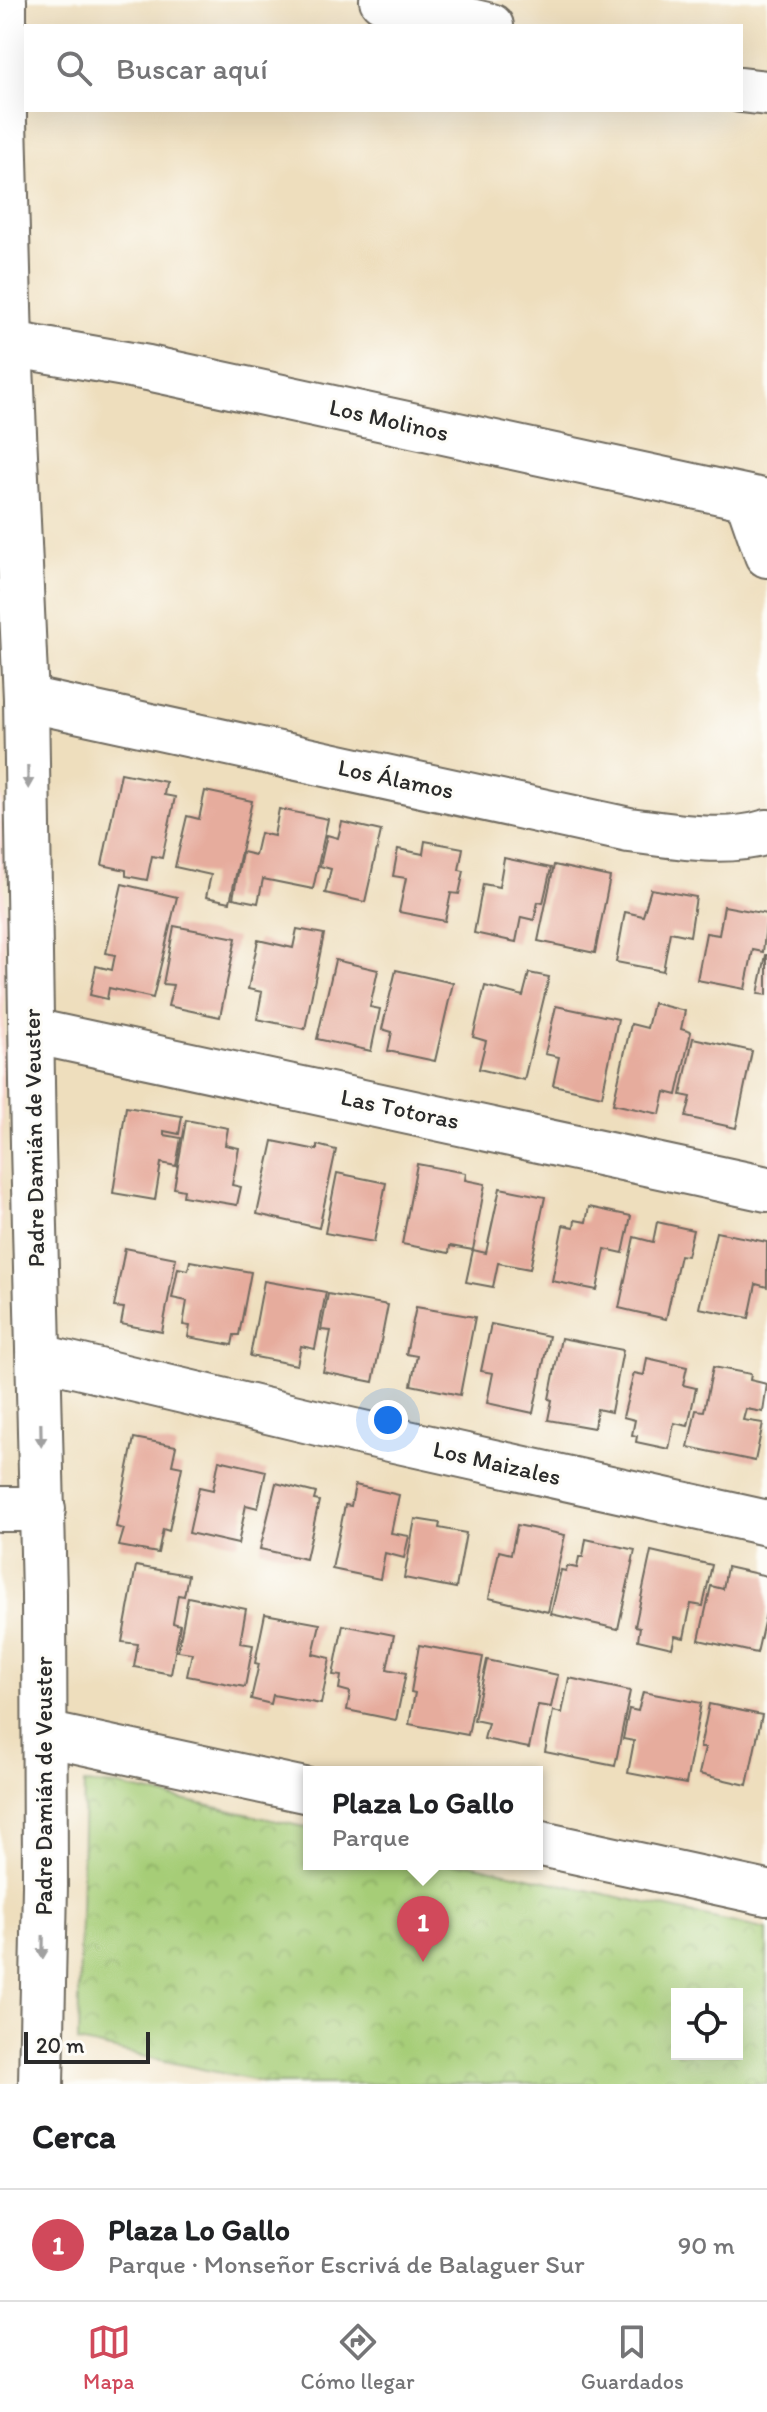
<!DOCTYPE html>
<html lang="es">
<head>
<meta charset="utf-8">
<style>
	:root { --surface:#fff; --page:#f2f2f2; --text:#202124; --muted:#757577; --line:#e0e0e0; --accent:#d1495b }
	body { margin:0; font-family:Itim,sans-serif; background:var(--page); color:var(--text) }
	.controls { position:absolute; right:24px; bottom:24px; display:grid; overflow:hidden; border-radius:0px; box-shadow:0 8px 32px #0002 }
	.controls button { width:72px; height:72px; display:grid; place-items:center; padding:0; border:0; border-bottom:2px solid var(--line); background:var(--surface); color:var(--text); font:40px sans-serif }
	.scale { position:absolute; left:24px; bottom:20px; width:126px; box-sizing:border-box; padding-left:8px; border:4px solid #2b2b2b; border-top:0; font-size:22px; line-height:28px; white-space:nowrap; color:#2b2b2b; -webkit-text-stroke:6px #fdfcf7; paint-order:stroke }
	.you { position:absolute; left:388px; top:1420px; width:28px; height:28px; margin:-20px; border:6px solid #fff; border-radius:50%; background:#1a73e8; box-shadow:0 0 0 12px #1a73e833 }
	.badge { display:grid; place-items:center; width:52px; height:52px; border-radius:50%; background:var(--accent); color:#fff; font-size:26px; font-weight:700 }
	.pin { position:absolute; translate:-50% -66px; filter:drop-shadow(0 2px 4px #0008) }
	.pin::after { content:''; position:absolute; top:42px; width:28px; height:24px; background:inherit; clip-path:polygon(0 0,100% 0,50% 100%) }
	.popup { position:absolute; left:303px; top:1766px; width:240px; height:104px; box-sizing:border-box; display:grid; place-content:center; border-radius:0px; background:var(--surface); filter:drop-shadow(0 2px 6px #0005); font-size:26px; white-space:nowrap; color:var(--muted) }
	.popup b { font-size:30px; color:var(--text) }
	.popup::after { content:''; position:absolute; left:50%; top:100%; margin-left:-16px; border:16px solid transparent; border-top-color:var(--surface) }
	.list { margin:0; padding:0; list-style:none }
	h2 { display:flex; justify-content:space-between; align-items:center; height:104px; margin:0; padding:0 32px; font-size:34px }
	h2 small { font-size:26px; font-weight:400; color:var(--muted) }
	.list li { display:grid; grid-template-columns:52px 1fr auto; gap:24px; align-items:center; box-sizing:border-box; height:112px; padding:0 32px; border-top:2px solid var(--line) }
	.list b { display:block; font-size:30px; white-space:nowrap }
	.list p { margin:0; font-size:26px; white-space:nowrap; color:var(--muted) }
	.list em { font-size:26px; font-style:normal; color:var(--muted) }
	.icon { flex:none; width:44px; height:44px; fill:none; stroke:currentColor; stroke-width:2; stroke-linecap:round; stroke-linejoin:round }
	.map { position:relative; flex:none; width:767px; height:2084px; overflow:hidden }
	.search { position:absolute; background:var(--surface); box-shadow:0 8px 32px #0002; left:24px; right:24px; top:24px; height:88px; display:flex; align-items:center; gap:20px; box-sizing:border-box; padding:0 28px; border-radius:0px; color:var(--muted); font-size:30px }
	.sheet { height:216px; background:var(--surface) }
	nav { display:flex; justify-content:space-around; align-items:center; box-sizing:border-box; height:112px; border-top:2px solid var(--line); background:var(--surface); font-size:22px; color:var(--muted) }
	nav a { display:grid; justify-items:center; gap:4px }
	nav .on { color:var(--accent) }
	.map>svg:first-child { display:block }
	.built { fill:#f7d0cb }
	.park { fill:url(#park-crowns); stroke:#687c51; stroke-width:2; fill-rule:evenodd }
	.building { fill:#e6ac9d }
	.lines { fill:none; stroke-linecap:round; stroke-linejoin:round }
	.minor-casing { stroke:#6f6a5e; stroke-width:48 }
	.minor { stroke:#fff; stroke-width:44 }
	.oneway { fill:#a0a0a0 }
	.labels { text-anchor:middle; stroke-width:6; stroke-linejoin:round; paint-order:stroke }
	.street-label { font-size:24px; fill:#2b2b2b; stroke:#fdfcf7 }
</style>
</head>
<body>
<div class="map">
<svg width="767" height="2084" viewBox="0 0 767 2084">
	<defs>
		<pattern id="park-crowns" width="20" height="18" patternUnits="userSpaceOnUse" patternTransform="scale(2)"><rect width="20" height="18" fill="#a6cd77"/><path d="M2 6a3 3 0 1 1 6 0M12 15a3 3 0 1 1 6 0" fill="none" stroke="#8fb067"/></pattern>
	</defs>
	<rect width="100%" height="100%" fill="#fdfcf7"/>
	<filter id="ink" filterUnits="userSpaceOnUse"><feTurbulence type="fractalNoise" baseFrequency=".0125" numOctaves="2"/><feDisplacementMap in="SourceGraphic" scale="16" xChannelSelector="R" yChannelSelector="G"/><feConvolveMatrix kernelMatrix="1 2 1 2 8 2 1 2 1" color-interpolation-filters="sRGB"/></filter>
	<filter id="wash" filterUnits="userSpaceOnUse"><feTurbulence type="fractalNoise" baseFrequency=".006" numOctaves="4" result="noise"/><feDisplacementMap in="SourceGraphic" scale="32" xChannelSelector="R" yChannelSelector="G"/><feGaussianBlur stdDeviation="1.8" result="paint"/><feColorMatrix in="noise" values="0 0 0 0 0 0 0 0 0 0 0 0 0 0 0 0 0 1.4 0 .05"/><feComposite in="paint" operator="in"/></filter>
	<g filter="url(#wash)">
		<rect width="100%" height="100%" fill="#eedebd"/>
		<!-- built -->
		<polygon class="built" points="0,730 5,914 0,1331 1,1540 0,1540"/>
		<!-- park -->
		<path class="park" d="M84,1784l35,2 190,42v36h161l297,66v154h-497l-192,-42zM677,1994h60v60h-60z"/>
		<g id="blocks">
			<!-- building -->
			<g class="building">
				<polygon points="121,773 166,782 164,795 175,797 162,858 152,856 147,880 126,876 126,870 102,865"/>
				<polygon points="205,791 252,801 230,902 206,897 211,875 175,867 187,816 199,819"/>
				<polygon points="279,809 328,819 313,889 263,879 258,903 233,898 242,852 255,855 260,833 274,836"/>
				<polygon points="342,822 381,831 365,902 325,893 331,869 320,866 327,835 338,838"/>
				<polygon points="425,841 463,848 459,870 464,871 459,894 451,893 445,921 399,912 406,878 393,876 398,849 423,854"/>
				<polygon points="504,858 551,868 543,903 538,902 534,920 521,917 516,942 474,933 483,884 499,887"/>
				<polygon points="554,865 610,877 595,953 538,941"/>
				<polygon points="122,884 177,897 153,998 109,988 107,999 90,995 96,966 112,970 115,955 106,953"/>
				<polygon points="651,889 696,897 690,936 670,932 663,971 616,962 625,912 643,916"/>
				<polygon points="724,906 767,914 763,952 753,950 745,989 697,980 706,933 719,935"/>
				<polygon points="174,926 236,938 220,1017 168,1006 173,985 163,984"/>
				<polygon points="297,929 324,934 305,1029 257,1019 262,992 248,989 258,940 293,948"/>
				<polygon points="766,955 767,955 767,995 758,994"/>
				<polygon points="335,960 378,970 370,1007 380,1009 371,1051 317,1039"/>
				<polygon points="396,970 453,983 435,1061 388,1051 392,1032 382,1029"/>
				<polygon points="529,973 549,977 524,1080 479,1069 486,1041 473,1037 485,986 523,996"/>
				<polygon points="653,1003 685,1011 681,1029 691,1032 677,1095 665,1092 660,1114 613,1104 631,1024 647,1028"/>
				<polygon points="556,1006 618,1019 602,1096 553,1085 559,1057 545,1054"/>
				<polygon points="693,1038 752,1051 736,1128 686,1117 691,1097 681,1095"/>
				<polygon points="126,1107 182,1116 179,1134 164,1131 164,1135 181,1138 176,1166 161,1163 155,1200 113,1193"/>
				<polygon points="186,1120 228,1128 225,1145 239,1148 232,1185 241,1187 237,1205 183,1196 184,1190 174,1188"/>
				<polygon points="273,1141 317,1150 317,1145 336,1150 319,1228 257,1214"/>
				<polygon points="417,1164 466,1173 465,1180 485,1184 473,1250 450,1246 449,1253 402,1244"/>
				<polygon points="337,1173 386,1183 374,1242 325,1233"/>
				<polygon points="500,1188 545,1197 530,1269 498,1263 493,1287 466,1282 473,1250 486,1253"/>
				<polygon points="589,1207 631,1216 623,1253 605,1249 597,1290 552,1281 563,1225 574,1227 575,1220 586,1222"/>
				<polygon points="657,1222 693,1230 687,1256 680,1255 666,1319 619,1308 634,1237 653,1242"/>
				<polygon points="716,1232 767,1242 767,1287 756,1284 749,1318 699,1308"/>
				<polygon points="125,1248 176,1258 162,1332 121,1324 124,1308 114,1307"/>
				<polygon points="190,1261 251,1272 239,1335 234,1335 232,1345 188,1337 190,1326 183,1325 187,1301 172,1298 178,1268 188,1270"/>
				<polygon points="264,1281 326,1292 315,1349 301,1346 297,1365 250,1356"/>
				<polygon points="328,1294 388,1305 373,1382 323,1372 331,1331 321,1330"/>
				<polygon points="416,1307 475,1317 460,1395 411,1385 417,1356 406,1354"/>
				<polygon points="491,1324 549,1336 533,1413 487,1403 493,1373 481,1371"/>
				<polygon points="561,1338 623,1350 611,1412 597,1409 594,1428 548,1420 552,1400 549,1399"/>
				<polygon points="647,1358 687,1367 683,1385 696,1388 688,1426 674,1423 669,1449 636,1442 637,1436 632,1435 635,1420 623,1417 634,1373 644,1375"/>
				<polygon points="713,1367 751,1374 750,1380 767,1384 763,1412 746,1409 743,1420 763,1423 755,1461 688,1447 696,1410 704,1411"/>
				<polygon points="134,1438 176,1446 172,1465 182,1467 169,1531 163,1529 158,1553 119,1546 124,1529 116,1527"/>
				<polygon points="219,1460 266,1471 258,1508 246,1505 238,1544 189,1533 199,1487 213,1490"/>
				<polygon points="276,1483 316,1493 314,1500 319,1501 306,1559 260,1549"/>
				<polygon points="355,1485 399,1495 391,1533 409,1536 404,1558 385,1553 380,1579 332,1569 345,1505 351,1506"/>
				<polygon points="415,1519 440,1523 439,1528 466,1533 456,1588 404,1578"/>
				<polygon points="517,1525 565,1535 548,1612 489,1598 499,1551 511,1554"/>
				<polygon points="586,1539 635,1550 618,1629 551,1614 561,1570 566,1571 567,1566 577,1568 579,1557 583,1557"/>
				<polygon points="651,1551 712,1565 703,1606 691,1604 684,1638 675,1636 672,1648 638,1640 640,1627 635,1626"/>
				<polygon points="136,1566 188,1575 184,1596 178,1595 173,1623 180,1625 171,1674 134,1667 138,1644 122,1642"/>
				<polygon points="727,1567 767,1576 767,1609 757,1653 699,1640 711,1586 723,1589"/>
				<polygon points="188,1597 246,1609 240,1643 253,1645 245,1687 187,1676 192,1653 178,1651"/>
				<polygon points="265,1614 320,1624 313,1654 330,1658 321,1704 273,1695 271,1704 251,1699 259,1664 255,1663"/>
				<polygon points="343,1625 394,1635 387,1669 406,1673 396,1720 347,1710 350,1692 339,1689 341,1676 333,1675"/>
				<polygon points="419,1645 483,1657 468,1735 409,1724 415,1693 411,1692"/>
				<polygon points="487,1660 558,1675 551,1707 538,1705 529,1748 484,1739 488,1723 474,1720"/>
				<polygon points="569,1678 630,1691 615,1766 545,1752 553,1711 562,1713"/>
				<polygon points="643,1692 701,1703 686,1784 628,1773 634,1741 623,1739 629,1709 638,1711"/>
				<polygon points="709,1704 762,1715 747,1785 699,1774 705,1748 700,1748"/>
			</g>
		</g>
	</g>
	<g filter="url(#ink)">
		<use href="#blocks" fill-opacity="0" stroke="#6f6a5e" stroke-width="2"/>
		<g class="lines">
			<defs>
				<g id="minor">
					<polyline points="4,0 4,121 10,344 26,699 33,1145 44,1594 45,1885 41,2084"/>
					<polyline points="382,0 491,26"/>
					<polyline points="741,90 767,93"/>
					<polyline points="10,344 148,368 767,502"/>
					<polyline points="748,500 767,555"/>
					<path d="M26,699l603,131c44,5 95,16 138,2"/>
					<polyline points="32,1031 767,1189"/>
					<polyline points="40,1357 318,1423 767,1523"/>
					<polyline points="0,1509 43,1509"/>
					<polyline points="45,1734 309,1791"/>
					<polyline points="537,1843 767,1893"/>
				</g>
			</defs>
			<!-- minor casing -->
			<use href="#minor" class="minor-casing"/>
			<!-- minor -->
			<use href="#minor" class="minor"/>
		</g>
		<!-- one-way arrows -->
		<defs><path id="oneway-solid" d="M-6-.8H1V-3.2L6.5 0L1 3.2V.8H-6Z" transform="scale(2)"/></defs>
		<g class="oneway">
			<use href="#oneway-solid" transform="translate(28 777) rotate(89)"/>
			<use href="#oneway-solid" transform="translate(41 1435) rotate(89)"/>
			<use href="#oneway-solid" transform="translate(43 1947) rotate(91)"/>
		</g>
	</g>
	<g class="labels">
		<!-- street labels -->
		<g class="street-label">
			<text transform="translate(389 420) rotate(13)" y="8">Los Molinos</text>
			<text transform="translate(396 779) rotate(12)" y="8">Los Álamos</text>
			<text transform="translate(400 1109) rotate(12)" y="8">Las Totoras</text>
			<text transform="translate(34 1138) rotate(-91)" y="8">Padre Damián de Veuster</text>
			<text transform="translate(497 1463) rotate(13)" y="8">Los Maizales</text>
			<text transform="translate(44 1786) rotate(-90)" y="8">Padre Damián de Veuster</text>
		</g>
	</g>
</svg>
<div class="controls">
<button><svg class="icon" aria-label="locate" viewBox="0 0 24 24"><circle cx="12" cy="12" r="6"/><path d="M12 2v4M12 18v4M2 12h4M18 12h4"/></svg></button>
</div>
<div class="scale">20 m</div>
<div class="you"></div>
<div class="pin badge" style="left:423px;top:1962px">1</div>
<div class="popup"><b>Plaza Lo Gallo</b>Parque</div>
<div class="search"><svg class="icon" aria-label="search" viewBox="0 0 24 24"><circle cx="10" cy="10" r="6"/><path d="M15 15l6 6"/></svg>Buscar aquí</div>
</div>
<section class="sheet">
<h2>Cerca<small></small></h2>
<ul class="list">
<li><span class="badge">1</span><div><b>Plaza Lo Gallo</b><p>Parque · Monseñor Escrivá de Balaguer Sur</p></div><em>90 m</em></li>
</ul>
</section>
<nav>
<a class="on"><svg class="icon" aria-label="map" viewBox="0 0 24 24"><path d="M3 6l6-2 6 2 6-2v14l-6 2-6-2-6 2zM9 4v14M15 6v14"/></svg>Mapa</a>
<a><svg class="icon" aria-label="directions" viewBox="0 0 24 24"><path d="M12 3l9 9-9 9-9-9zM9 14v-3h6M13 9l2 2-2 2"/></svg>Cómo llegar</a>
<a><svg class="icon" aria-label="saved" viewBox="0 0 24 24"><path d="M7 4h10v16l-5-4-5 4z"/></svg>Guardados</a>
</nav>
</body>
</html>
